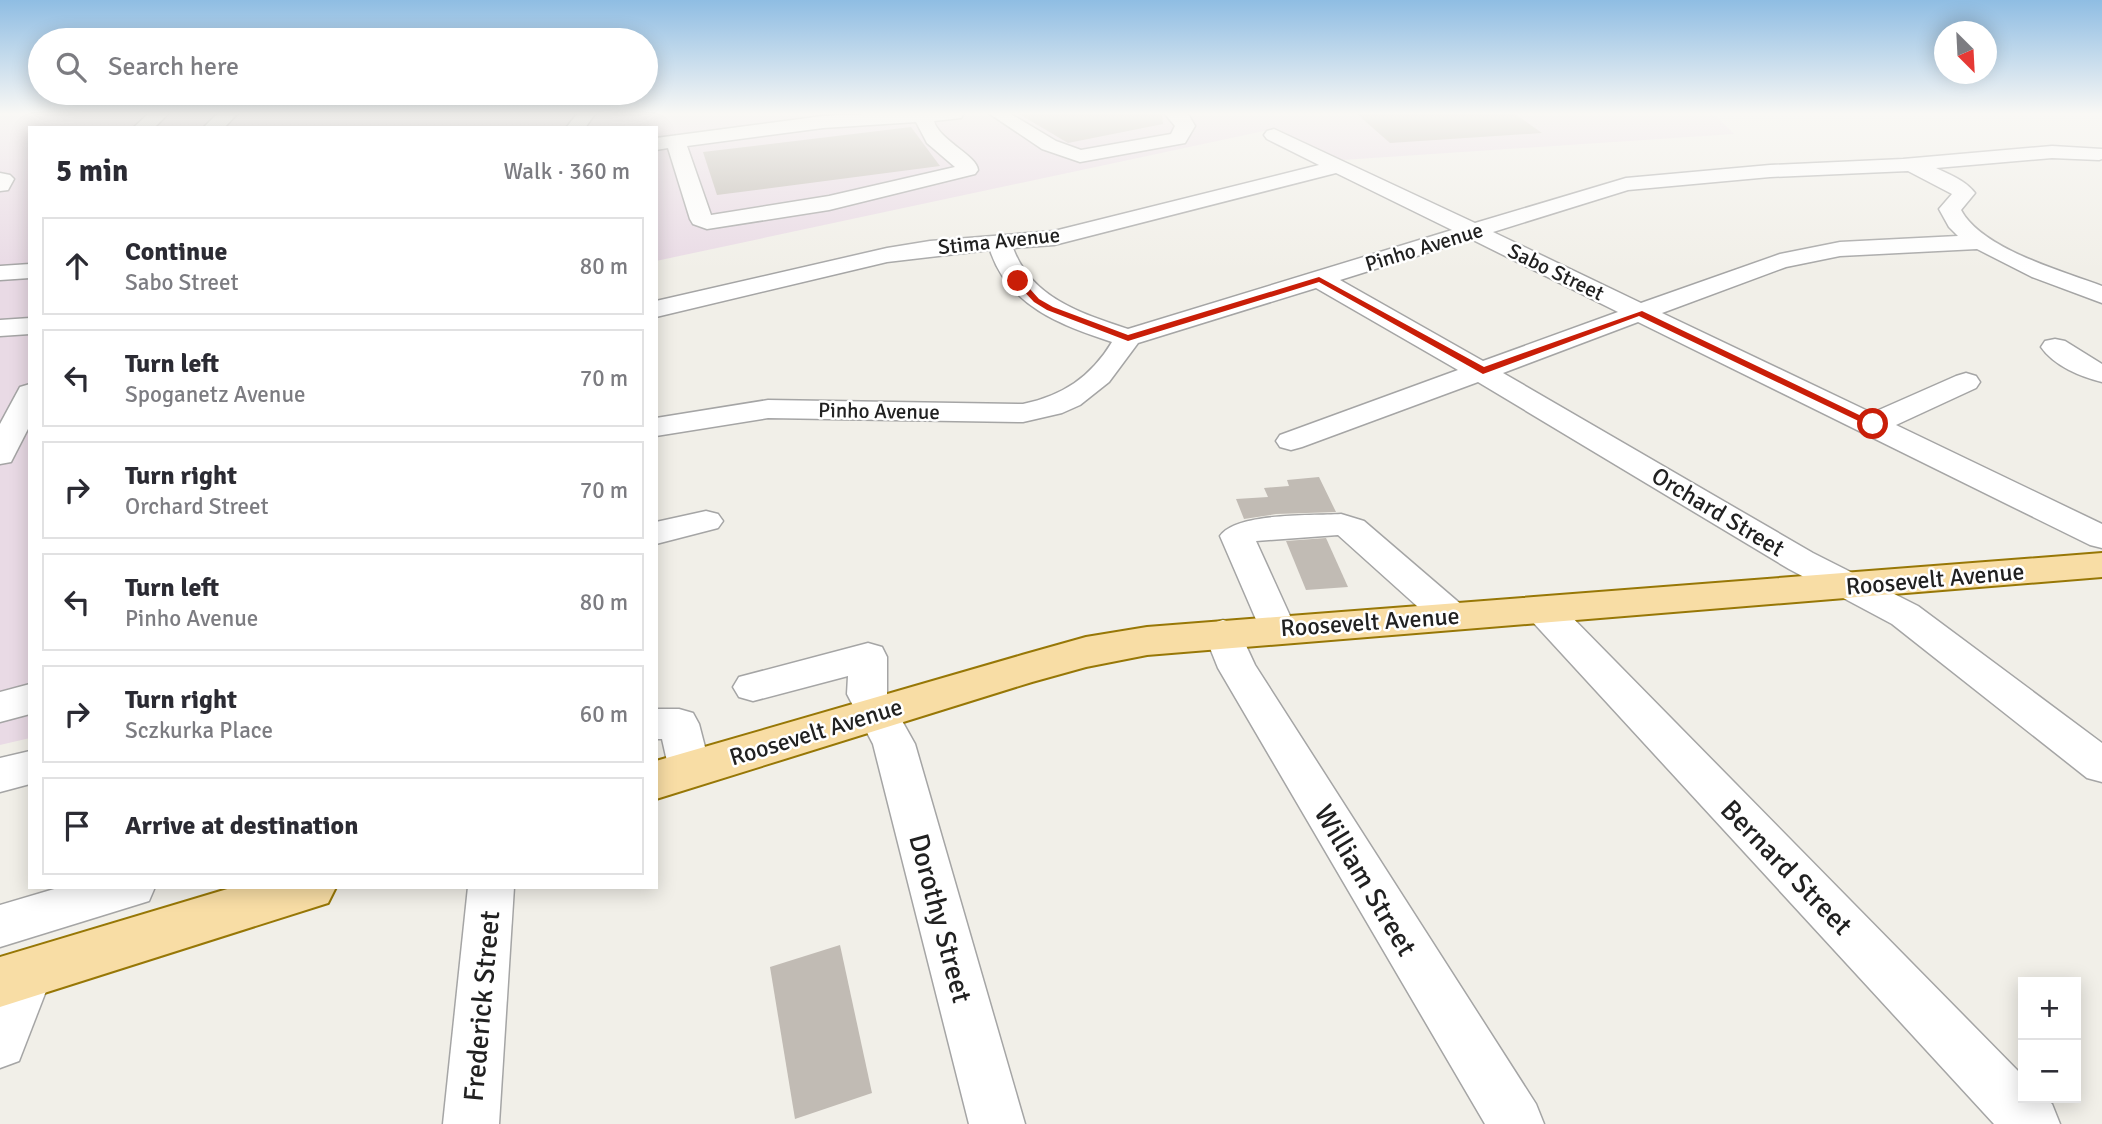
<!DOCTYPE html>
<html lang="en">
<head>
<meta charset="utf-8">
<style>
	:root { --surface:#fff; --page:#f7f7f7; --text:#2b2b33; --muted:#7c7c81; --line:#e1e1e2 }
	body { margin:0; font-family:Signika,sans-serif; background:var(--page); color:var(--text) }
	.controls { position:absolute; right:21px; bottom:21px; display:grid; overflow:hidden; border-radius:0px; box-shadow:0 4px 18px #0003 }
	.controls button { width:63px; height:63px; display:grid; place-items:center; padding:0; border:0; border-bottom:2px solid var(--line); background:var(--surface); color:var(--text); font:35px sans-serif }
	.compass { position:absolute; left:1934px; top:21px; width:63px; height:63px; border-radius:50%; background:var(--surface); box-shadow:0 4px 18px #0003; rotate:156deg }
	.stop { position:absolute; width:21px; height:21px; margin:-16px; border:5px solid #c91e08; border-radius:50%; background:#fff }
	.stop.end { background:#c91e08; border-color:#fff; box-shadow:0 2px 7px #0008 }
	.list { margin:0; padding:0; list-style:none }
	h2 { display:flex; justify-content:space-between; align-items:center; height:91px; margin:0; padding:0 28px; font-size:30px }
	h2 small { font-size:23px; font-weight:400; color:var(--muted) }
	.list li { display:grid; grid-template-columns:46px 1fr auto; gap:21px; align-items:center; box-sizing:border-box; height:98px; margin:0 14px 14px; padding:0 14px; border:2px solid var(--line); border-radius:0px }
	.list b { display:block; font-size:26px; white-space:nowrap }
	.list p { margin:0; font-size:23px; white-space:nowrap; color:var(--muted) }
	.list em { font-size:23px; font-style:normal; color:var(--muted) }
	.icon { flex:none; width:38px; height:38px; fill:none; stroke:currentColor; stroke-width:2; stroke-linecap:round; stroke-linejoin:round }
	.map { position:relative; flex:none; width:2102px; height:1124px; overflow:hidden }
	.search { position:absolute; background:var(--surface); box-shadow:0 4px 18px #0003; left:28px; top:28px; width:630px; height:77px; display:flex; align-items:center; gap:18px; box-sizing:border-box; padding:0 24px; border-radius:38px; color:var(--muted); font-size:26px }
	.panel { position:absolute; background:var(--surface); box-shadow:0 4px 18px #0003; left:28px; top:126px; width:630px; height:763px; border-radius:0px }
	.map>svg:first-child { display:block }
	.industrial { fill:#e9dae5 }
	.building { fill:#c1bbb4 }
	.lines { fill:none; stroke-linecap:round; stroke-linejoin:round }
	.minor-casing { stroke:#a5a5a5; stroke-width:3 }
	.major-casing { stroke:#977706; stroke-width:4 }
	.minor { fill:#fff; fill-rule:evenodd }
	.major { fill:#f8dda5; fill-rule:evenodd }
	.route { fill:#c91e08 }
	.labels { text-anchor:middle; stroke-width:5; stroke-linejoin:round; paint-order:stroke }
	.far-street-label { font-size:21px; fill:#212121; stroke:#fff }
	.street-label { font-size:24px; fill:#212121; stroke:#fff }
	.near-street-label { font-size:28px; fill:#212121; stroke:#fff }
</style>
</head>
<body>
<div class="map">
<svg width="2102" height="1124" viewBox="0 0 2102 1124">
	<rect width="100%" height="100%" fill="#f1efe8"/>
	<!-- industrial -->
	<polygon class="industrial" points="0,114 1714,114 1734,134 1327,161 1264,131 656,261 656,128 30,128 30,738 0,745"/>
	<!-- building -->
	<g class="building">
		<polygon points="1019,114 1162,114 1163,124 1068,143"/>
		<polygon points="1357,114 1515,114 1542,133 1390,143"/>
		<polygon points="911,127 940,166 717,195 703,152"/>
		<polygon points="1319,477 1336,512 1276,514 1244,519 1236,499 1268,497 1264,488 1289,486 1287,480"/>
		<polygon points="1326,538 1348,587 1306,590 1286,541"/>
		<polygon points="840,945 872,1093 795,1119 770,967"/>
	</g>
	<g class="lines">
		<defs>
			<g id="minor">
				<polygon points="148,114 168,114 154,128 133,128"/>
				<polygon points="217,114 237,114 224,128 203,128"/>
				<polygon points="577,114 595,114 585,128 566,128"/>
				<path d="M869,114h94l-2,4 -27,3 1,3c8,18 42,32 43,46l-3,4 -146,36 -122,19 -14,-5 -3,-5 -22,-71 -12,2v-12l167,-22zM916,122l11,21 28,24 -126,29 -118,19 -24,-69 136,-18z"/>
				<polygon points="990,114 1011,114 1056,141 1081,150 1171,134 1175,126 1165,114 1188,114 1195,126 1185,143 1080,162 1042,149"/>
				<path d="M1274,129l201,94 151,-45 144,-13 133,-6 149,-13 50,3v10l-3,1 -47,-2 -116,10c14,7 29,12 39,25l-14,17c21,39 101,61 141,76v17l-70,-26 -55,-28 -137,7 -54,11 -124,46 210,100 84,-37 10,-3 10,3 4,6 -4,6 -80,37 206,99v24l-12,-3 -452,-223 -135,51 310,180 105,53 184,137v39l-15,-4 -195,-154 -103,-55 -311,-187 -176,65 -11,3 -11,-3 -4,-6 4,-6 178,-65 -142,-82 -178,55 -29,39 -29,23 -18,8 -39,9 -255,-4 -112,18v-18l112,-18 255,4c39,-8 68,-27 89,-62 -51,-17 -104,-36 -122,-92l-103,12 -231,55v-16l231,-53 43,-7 124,-10 265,-66 -52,-26 -3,-4 3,-4zM1908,171l44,23 -13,15 10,18 9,9 -118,6 -60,12 -139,49 -148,-71 135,-42 142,-13zM1336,173l116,57 -324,99c-46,-15 -97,-31 -115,-81l41,-3zM1471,239l147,73 -135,49 -143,-81z"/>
				<polygon points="0,173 10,175 14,179 8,190 0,191"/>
				<polygon points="30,264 30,278 0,280 0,266"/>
				<polygon points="30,318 30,334 0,336 0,320"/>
				<path d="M2055,339l10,2 37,23v18c-21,-5 -48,-16 -61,-35l4,-6z"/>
				<polygon points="30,384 30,425 11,462 0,464 0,424 20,387"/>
				<polygon points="706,511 718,514 723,521 718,528 656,544 656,522"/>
				<path d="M1341,514l23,7 99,85 5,9 -5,9 -13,4 -13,-4 -99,-89 -82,6 40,88 -6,9 -13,4 -13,-4 -44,-102c16,-24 93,-20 121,-22z"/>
				<polygon points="1543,598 1556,601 2023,1076 2023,1098 2045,1098 2052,1104 2060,1124 1994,1124 1530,619 1525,610 1530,601"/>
				<polygon points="1223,620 1236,624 1255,665 1536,1104 1544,1124 1485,1124 1218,668 1204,633 1210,624"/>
				<polygon points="868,643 882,647 887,657 887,694 915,744 1025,1124 969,1124 873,744 847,694 848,676 753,701 739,697 733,687 739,677"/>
				<polygon points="30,684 30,714 0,722 0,692"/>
				<polygon points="656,709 679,709 693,713 699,724 711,770 705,782 690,787 675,782 669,770 662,739 656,739"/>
				<polygon points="30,751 30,784 0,792 0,758"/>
				<polygon points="61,887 155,887 149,901 0,947 0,905"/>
				<polygon points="468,887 514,887 499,1124 443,1124"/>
				<polygon points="28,950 46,957 53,973 19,1061 0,1068 0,980 10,957"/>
			</g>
			<g id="major">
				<polygon points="2102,553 2102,577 1147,655 1086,667 1032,682 656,799 656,761 1022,655 1086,637 1147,627"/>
				<polygon points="234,887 336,887 328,903 0,1007 0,957"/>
			</g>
		</defs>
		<!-- minor casing -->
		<use href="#minor" class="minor-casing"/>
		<!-- major casing -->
		<use href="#major" class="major-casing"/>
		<!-- minor -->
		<use href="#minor" class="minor"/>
		<!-- major -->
		<use href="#major" class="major"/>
	</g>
	<!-- sky -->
	<linearGradient id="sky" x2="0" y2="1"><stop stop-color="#8fbde3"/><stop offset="0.42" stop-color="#f9f8f5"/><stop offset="1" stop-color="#f9f8f5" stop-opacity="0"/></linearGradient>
	<rect width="2102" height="271" fill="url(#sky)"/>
	<!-- route -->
	<polygon class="route" points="1319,277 1484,367 1642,311 1878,424 1869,426 1639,316 1483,374 1319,282 1128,341 1047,310 1034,302 1014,281 1021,279 1039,299 1053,307 1128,335"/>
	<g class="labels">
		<!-- far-street labels -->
		<g class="far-street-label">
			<text transform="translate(999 241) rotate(-6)" y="7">Stima Avenue</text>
			<text transform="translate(1424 247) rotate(-17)" y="7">Pinho Avenue</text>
			<text transform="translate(1556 272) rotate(26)" y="7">Sabo Street</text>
			<text transform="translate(879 411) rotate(1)" y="7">Pinho Avenue</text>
		</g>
		<!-- street labels -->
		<g class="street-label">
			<text transform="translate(1718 512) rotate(31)" y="8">Orchard Street</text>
			<text transform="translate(1935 579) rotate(-5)" y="8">Roosevelt Avenue</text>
			<text transform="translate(1370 622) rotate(-4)" y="8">Roosevelt Avenue</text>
			<text transform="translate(816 732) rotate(-17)" y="8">Roosevelt Avenue</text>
		</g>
		<!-- near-street labels -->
		<g class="near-street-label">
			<text transform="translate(1787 867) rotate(46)" y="10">Bernard Street</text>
			<text transform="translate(1366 880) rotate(59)" y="10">William Street</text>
			<text transform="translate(941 918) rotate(75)" y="10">Dorothy Street</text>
			<text transform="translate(481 1006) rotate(-85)" y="10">Frederick Street</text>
		</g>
	</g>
</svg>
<div class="controls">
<button>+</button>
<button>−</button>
</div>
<svg class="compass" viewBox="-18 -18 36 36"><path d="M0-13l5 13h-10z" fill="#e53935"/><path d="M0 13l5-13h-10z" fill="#7c7c81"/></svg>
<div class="stop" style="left:1873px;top:424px"></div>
<div class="stop end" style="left:1018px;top:281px"></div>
<div class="search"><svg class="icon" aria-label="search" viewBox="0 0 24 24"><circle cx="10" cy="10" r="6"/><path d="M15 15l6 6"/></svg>Search here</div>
<section class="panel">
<h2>5 min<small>Walk · 360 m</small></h2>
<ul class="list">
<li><svg class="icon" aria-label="ahead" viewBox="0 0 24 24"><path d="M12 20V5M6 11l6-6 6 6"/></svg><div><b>Continue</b><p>Sabo Street</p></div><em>80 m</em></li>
<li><svg class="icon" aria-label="left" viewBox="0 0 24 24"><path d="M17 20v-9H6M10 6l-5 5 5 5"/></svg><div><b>Turn left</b><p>Spoganetz Avenue</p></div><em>70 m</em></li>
<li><svg class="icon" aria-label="right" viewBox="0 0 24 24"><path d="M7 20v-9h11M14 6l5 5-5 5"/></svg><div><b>Turn right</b><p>Orchard Street</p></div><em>70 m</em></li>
<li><svg class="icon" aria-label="left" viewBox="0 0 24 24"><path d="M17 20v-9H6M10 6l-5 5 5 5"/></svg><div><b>Turn left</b><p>Pinho Avenue</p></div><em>80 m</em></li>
<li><svg class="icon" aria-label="right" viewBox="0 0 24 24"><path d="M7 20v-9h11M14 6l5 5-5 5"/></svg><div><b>Turn right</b><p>Sczkurka Place</p></div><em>60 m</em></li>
<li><svg class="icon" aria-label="arrive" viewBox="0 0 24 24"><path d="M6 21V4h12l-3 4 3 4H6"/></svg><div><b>Arrive at destination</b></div></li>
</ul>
</section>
</div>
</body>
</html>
